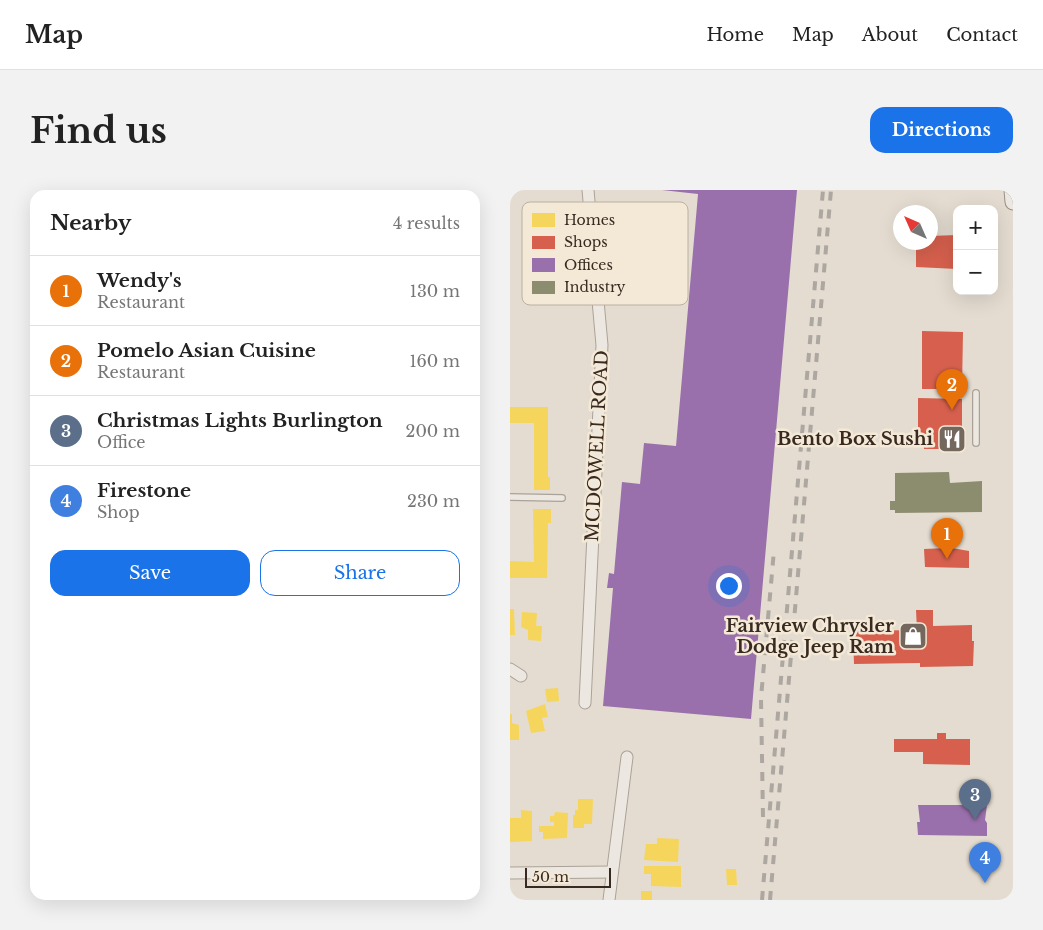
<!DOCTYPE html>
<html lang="en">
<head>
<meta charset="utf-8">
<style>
	:root { --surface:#fff; --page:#f2f2f2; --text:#222; --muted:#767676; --line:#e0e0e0; --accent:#1a73e8 }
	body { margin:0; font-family:"Libre Baskerville",serif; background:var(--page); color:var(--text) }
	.controls { position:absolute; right:15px; top:15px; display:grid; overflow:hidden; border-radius:10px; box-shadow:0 5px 20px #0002 }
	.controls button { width:45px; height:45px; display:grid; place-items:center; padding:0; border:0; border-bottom:1px solid var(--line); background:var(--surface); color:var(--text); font:25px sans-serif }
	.compass { position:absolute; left:383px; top:15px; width:45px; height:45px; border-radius:50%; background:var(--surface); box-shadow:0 5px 20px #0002; rotate:315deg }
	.scale { position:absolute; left:15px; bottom:12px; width:86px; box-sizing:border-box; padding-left:5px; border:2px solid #382a21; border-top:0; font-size:14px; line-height:18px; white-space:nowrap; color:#382a21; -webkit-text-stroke:4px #f4e9d7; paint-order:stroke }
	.you { position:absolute; left:218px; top:395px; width:18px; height:18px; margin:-12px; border:4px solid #fff; border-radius:50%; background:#1a73e8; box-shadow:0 0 0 8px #1a73e833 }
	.badge { display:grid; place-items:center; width:32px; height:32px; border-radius:50%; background:var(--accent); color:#fff; font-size:16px; font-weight:700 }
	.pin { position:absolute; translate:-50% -41px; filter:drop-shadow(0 1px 2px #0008) }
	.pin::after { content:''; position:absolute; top:26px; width:18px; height:15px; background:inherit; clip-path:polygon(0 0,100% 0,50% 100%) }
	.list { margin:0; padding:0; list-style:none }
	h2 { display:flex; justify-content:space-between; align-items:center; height:65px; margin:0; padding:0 20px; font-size:21px }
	h2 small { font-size:16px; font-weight:400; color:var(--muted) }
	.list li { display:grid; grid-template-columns:32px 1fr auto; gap:15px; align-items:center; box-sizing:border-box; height:70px; padding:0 20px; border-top:1px solid var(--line) }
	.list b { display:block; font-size:19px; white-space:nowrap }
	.list p { margin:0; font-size:16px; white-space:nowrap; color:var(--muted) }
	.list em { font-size:16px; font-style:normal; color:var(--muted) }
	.actions { display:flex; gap:10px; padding:15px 20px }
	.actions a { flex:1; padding:11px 0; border:1px solid var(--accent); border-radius:15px; text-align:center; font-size:18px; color:var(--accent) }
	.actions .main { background:var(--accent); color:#fff }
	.map { position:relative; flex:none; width:503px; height:710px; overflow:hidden; border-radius:15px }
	header { display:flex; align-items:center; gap:30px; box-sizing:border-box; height:70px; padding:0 25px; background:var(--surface); border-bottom:1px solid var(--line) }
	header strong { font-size:24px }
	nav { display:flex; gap:28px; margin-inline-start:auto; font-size:18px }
	.intro { display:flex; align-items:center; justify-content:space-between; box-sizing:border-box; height:120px; padding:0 30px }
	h1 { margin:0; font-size:35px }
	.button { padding:12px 22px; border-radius:15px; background:var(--accent); color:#fff; font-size:18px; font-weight:700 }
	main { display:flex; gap:30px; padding:0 30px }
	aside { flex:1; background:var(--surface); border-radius:15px; box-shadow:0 5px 20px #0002 }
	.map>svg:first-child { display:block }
	.homes { fill:#f6d55c }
	.shops { fill:#d6604d }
	.offices { fill:#9970ab }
	.industry { fill:#8c8c6e }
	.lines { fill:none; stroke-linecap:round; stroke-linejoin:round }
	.lane-casing { stroke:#aaa298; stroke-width:8 }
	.street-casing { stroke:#aaa298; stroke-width:13 }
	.secondary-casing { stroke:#999188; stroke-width:17 }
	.lane { stroke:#ece8e1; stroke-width:5.5 }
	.street { stroke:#ece8e1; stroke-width:11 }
	.secondary { stroke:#ece8e1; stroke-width:15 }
	.rail { stroke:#ada7a1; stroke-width:4; stroke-dasharray:9 9; stroke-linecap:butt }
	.labels { text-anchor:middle; stroke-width:5; stroke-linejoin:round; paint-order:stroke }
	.poi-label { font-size:18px; font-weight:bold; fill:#382a21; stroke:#f4e9d7; text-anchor:end }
	.street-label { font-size:18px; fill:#382a21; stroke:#f4e9d7 }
	.key { fill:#f4e9d7; stroke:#bcb0a0; stroke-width:1 }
	.key-label { font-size:14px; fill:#382a21 }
</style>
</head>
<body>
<header>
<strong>Map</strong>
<nav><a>Home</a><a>Map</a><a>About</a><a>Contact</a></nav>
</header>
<div class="intro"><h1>Find us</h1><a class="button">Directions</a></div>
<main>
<aside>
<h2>Nearby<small>4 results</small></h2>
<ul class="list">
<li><span class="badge" style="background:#e8710a">1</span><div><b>Wendy's</b><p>Restaurant</p></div><em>130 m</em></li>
<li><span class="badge" style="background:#e8710a">2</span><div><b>Pomelo Asian Cuisine</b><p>Restaurant</p></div><em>160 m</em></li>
<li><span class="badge" style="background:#5c6f8a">3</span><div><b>Christmas Lights Burlington</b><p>Office</p></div><em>200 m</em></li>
<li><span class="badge" style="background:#3f7fe0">4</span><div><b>Firestone</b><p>Shop</p></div><em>230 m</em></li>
</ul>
<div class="actions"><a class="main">Save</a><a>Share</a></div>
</aside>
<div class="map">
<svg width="503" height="710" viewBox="0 0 503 710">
	<rect width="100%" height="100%" fill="#e4dcd0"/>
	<!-- homes -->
	<g class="homes">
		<polygon points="0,217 38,217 38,287 40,287 40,300 24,300 24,233 0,233"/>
		<polygon points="23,319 41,319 41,333 38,333 37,388 0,388 0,371 24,372"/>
		<polygon points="0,419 4,419 5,445 0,445"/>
		<polygon points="12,422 27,423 26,436 32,436 31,451 18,450 18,440 11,437"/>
		<polygon points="48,498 49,511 37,512 35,499"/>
		<polygon points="35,514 38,527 32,528 35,541 21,543 16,521"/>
		<polygon points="0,524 2,524 2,533 9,535 9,550 0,550"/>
		<polygon points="68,609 83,609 82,634 74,634 74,638 63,638 63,625 65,625 65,620 68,620"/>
		<polygon points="11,620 22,621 22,651 0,652 0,628 11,628"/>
		<polygon points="45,622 58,623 57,648 33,649 33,642 29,642 29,636 44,636 44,632 40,632 40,626 44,626"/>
		<polygon points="147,648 169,649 168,672 134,670 136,654 147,654"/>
		<polygon points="134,676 171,676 171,697 141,696 141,684 134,684"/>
		<polygon points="216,679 226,679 227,695 217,695"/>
		<rect x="131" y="701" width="11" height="9"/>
	</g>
	<!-- shops -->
	<g class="shops">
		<polygon points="447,45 447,79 406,77 406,52 420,52 420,46"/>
		<polygon points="412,141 453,142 452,199 412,199"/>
		<polygon points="408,208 452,209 452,259 414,259 414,247 410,247 408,240"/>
		<polygon points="437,358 437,361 442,361 442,358 459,361 459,378 415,377 414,359"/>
		<polygon points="406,420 423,420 423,436 462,435 462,451 464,451 463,476 410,477 410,473 344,474 343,441 407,440"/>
		<polygon points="427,543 436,543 436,549 460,549 460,575 413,574 413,562 384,562 384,549 427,549"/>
	</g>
	<!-- offices -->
	<g class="offices">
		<polygon points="152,0 287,0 241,529 93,516 103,398 97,398 99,383 104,384 112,292 130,294 134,253 166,256 188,4"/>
		<polygon points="408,615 477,615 475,630 477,633 477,646 408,645 407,632 410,632"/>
	</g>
	<!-- industry -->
	<polygon class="industry" points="439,282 440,293 472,291 472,322 385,323 385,320 380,320 380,311 385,311 385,283"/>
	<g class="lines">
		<defs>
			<g id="lane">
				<polyline points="466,203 466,253"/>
				<polyline points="0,307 52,308"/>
			</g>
			<g id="street">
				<polyline points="0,479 11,486"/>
				<polyline points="75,513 92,155 78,0"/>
				<polyline points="0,683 102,682"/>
				<polyline points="99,710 117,567"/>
			</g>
			<polyline id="secondary" points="502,0 503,12"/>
		</defs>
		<!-- lane casing -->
		<use href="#lane" class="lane-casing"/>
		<!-- street casing -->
		<use href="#street" class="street-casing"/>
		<!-- secondary casing -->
		<use href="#secondary" class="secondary-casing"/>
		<!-- lane -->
		<use href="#lane" class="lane"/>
		<!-- street -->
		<use href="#street" class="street"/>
		<!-- secondary -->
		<use href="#secondary" class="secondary"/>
		<!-- rail -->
		<g class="rail">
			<polyline points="253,627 251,508 264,360"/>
			<polyline points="252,710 313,0"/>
			<polyline points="260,710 321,0"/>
		</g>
	</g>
	<!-- icons -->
	<defs>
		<symbol id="restaurant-square" viewBox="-11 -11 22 22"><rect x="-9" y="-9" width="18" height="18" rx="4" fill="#74685e" stroke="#f4e9d7"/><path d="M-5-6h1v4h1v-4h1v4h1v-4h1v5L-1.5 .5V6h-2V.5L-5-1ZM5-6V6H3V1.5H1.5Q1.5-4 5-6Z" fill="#fff"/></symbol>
		<symbol id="shop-square" viewBox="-11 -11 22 22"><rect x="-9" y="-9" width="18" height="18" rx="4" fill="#74685e" stroke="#f4e9d7"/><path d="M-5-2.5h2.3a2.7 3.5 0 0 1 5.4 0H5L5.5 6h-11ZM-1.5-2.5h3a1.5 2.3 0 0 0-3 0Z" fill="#fff"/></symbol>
	</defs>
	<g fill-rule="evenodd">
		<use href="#restaurant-square" x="426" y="233" width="32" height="32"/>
		<use href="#shop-square" x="387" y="430" width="32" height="32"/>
	</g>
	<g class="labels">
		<!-- poi labels -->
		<g class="poi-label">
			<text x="423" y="255">Bento Box Sushi</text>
			<text x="384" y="442">Fairview Chrysler<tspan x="384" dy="21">Dodge Jeep Ram</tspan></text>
		</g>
		<!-- street labels -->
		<g class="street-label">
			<text transform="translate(87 256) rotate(-87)" y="6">MCDOWELL ROAD</text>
		</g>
	</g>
	<!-- legend -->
	<rect x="12" y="12" width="166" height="103" rx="8" class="key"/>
	<rect x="22" y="23" width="23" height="14" fill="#f6d55c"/>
	<rect x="22" y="46" width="23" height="13" fill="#d6604d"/>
	<rect x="22" y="68" width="23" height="14" fill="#9970ab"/>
	<rect x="22" y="91" width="23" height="13" fill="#8c8c6e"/>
	<g class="key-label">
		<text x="54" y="35">Homes</text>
		<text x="54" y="57">Shops</text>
		<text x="54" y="80">Offices</text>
		<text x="54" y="102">Industry</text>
	</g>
</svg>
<div class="controls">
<button>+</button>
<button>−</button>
</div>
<svg class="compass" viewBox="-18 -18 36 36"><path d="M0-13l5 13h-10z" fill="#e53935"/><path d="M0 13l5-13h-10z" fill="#767676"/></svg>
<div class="scale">50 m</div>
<div class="you"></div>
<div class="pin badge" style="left:437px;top:369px;background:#e8710a">1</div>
<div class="pin badge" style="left:442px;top:220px;background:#e8710a">2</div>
<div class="pin badge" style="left:465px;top:630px;background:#5c6f8a">3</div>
<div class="pin badge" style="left:475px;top:693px;background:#3f7fe0">4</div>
</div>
</main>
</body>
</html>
